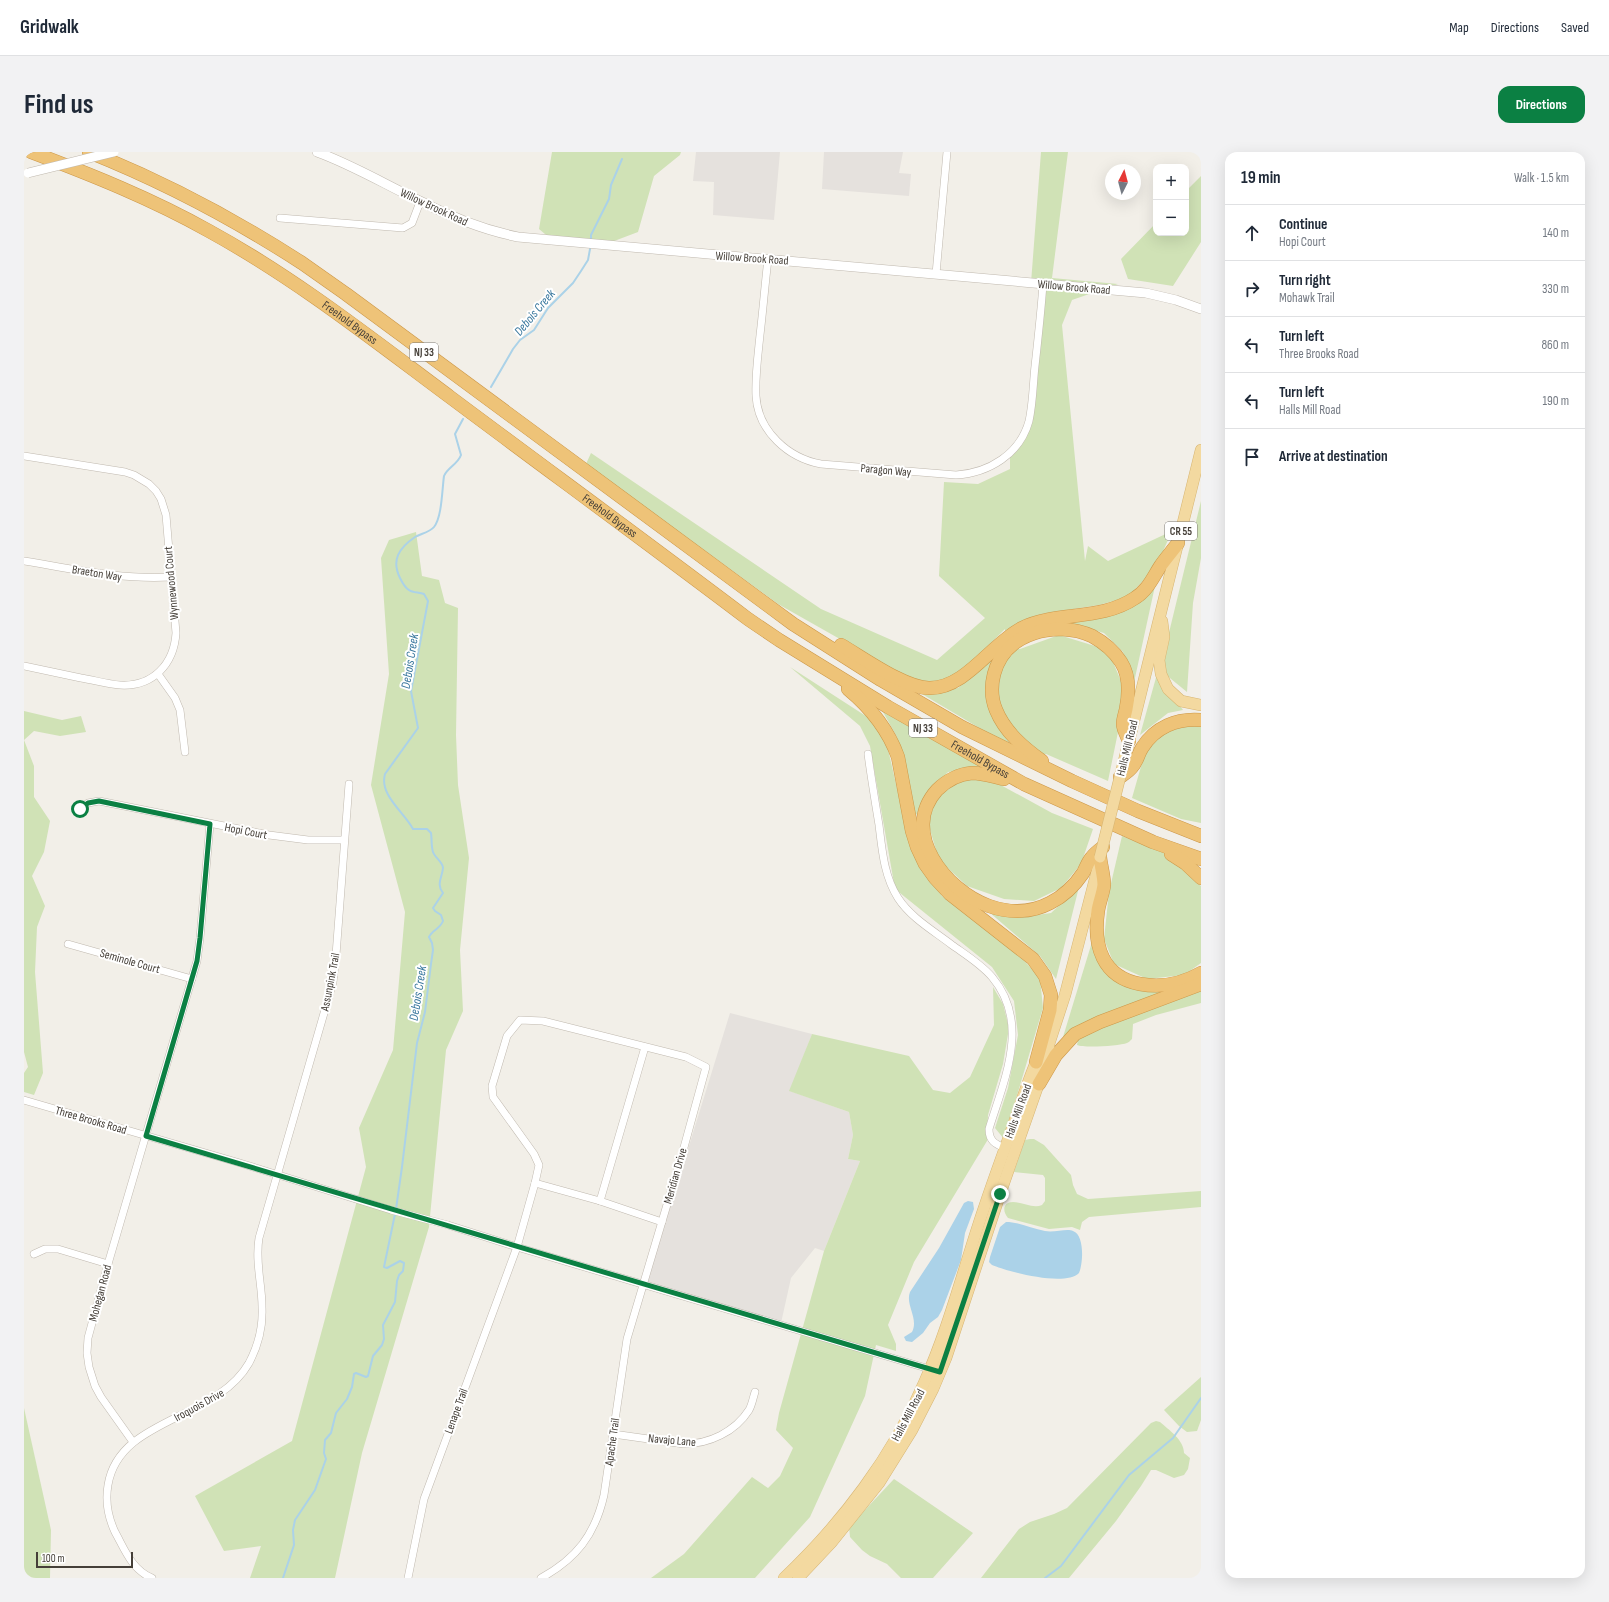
<!DOCTYPE html>
<html lang="en">
<head>
<meta charset="utf-8">
<style>
	:root { --surface:#fff; --page:#f2f2f3; --text:#1f2937; --muted:#747a83; --line:#e0e1e3; --accent:#0b8043 }
	body { margin:0; font-family:"Sofia Sans Condensed",sans-serif; background:var(--page); color:var(--text) }
	.controls { position:absolute; right:12px; top:12px; display:grid; overflow:hidden; border-radius:8px; box-shadow:0 4px 16px #0002 }
	.controls button { width:36px; height:36px; display:grid; place-items:center; padding:0; border:0; border-bottom:1px solid var(--line); background:var(--surface); color:var(--text); font:20px sans-serif }
	.compass { position:absolute; left:1081px; top:12px; width:36px; height:36px; border-radius:50%; background:var(--surface); box-shadow:0 4px 16px #0002; rotate:6deg }
	.scale { position:absolute; left:12px; bottom:10px; width:97px; box-sizing:border-box; padding-left:4px; border:2px solid #453f38; border-top:0; font-size:11px; line-height:14px; white-space:nowrap; color:#453f38; -webkit-text-stroke:3px #fff; paint-order:stroke }
	.stop { position:absolute; width:12px; height:12px; margin:-9px; border:3px solid #0b8043; border-radius:50%; background:#fff }
	.stop.end { background:#0b8043; border-color:#fff; box-shadow:0 1px 4px #0008 }
	.list { margin:0; padding:0; list-style:none }
	h2 { display:flex; justify-content:space-between; align-items:center; height:52px; margin:0; padding:0 16px; font-size:17px }
	h2 small { font-size:13px; font-weight:400; color:var(--muted) }
	.list li { display:grid; grid-template-columns:26px 1fr auto; gap:12px; align-items:center; box-sizing:border-box; height:56px; padding:0 16px; border-top:1px solid var(--line) }
	.list b { display:block; font-size:15px; white-space:nowrap }
	.list p { margin:0; font-size:13px; white-space:nowrap; color:var(--muted) }
	.list em { font-size:13px; font-style:normal; color:var(--muted) }
	.icon { flex:none; width:22px; height:22px; fill:none; stroke:currentColor; stroke-width:2; stroke-linecap:round; stroke-linejoin:round }
	.map { position:relative; flex:none; width:1177px; height:1426px; overflow:hidden; border-radius:12px }
	header { display:flex; align-items:center; gap:24px; box-sizing:border-box; height:56px; padding:0 20px; background:var(--surface); border-bottom:1px solid var(--line) }
	header strong { font-size:19px }
	nav { display:flex; gap:22px; margin-inline-start:auto; font-size:14px }
	.intro { display:flex; align-items:center; justify-content:space-between; box-sizing:border-box; height:96px; padding:0 24px }
	h1 { margin:0; font-size:28px }
	.button { padding:10px 18px; border-radius:12px; background:var(--accent); color:#fff; font-size:14px; font-weight:700 }
	main { display:flex; gap:24px; padding:0 24px }
	aside { flex:1; background:var(--surface); border-radius:12px; box-shadow:0 4px 16px #0002 }
	.map>svg:first-child { display:block }
	.industrial { fill:#e5e1dd }
	.green { fill:#d0e2b6 }
	.water { fill:#abd2e8 }
	.lines { fill:none; stroke-linecap:round; stroke-linejoin:round }
	.stream { stroke:#abd2e8; stroke-width:2 }
	.minor-casing { stroke:#c0b9af; stroke-width:8 }
	.tertiary-casing { stroke:#c0b9af; stroke-width:10 }
	.primary-casing { stroke:#d7b572; stroke-width:12 }
	.motorway-casing { stroke:#cc9748; stroke-width:14 }
	.minor { stroke:#fff; stroke-width:7 }
	.tertiary { stroke:#fff; stroke-width:9 }
	.primary { stroke:#f3d9a0; stroke-width:11 }
	.motorway { stroke:#eec378; stroke-width:13 }
	.tertiary-bridge-casing { stroke:#c0b9af; stroke-width:10; stroke-linecap:butt }
	.primary-bridge-casing { stroke:#d7b572; stroke-width:12; stroke-linecap:butt }
	.tertiary-bridge { stroke:#fff; stroke-width:9 }
	.primary-bridge { stroke:#f3d9a0; stroke-width:11 }
	.route { stroke:#0b8043; stroke-width:5 }
	.labels { text-anchor:middle; stroke-width:4; stroke-linejoin:round; paint-order:stroke }
	.shield { fill:#fff; stroke:#7d7974; stroke-width:1 }
	.shield-label { font-size:11px; font-weight:bold; fill:#453f38 }
	.street-label { font-size:12px; fill:#453f38; stroke:#fff }
	.water-label { font-size:13px; font-style:italic; fill:#3a789e; stroke:#fff }
</style>
</head>
<body>
<header>
<strong>Gridwalk</strong>
<nav><a>Map</a><a>Directions</a><a>Saved</a></nav>
</header>
<div class="intro"><h1>Find us</h1><a class="button">Directions</a></div>
<main>
<div class="map">
<svg width="1177" height="1426" viewBox="0 0 1177 1426">
	<rect width="100%" height="100%" fill="#f2efe8"/>
	<!-- industrial -->
	<g class="industrial">
		<polygon points="672,0 756,0 750,68 689,63 690,30 669,29"/>
		<polygon points="800,0 879,0 875,21 887,22 885,44 798,37"/>
		<polygon points="706,861 788,882 766,939 825,960 829,983 824,1007 836,1009 800,1099 791,1096 767,1126 757,1171 623,1130"/>
	</g>
	<!-- green -->
	<g class="green">
		<polygon points="528,0 657,0 656,3 630,24 614,80 577,94 533,92 515,77"/>
		<polygon points="1017,0 1044,0 1028,126 1094,132 1048,148 1038,173 1061,409 1064,394 1084,409 1148,379 1132,415 1104,445 1075,453 1018,462 981,481 981,477 938,520 911,531 890,529 754,452 562,312 567,301 797,457 913,508 961,466 915,424 920,330 954,332 986,317 986,301 1006,267 1021,133 1007,131"/>
		<polygon points="1177,24 1177,90 1149,134 1104,127 1097,107 1132,71 1132,81 1162,81 1162,39"/>
		<polygon points="1177,349 1177,406 1169,451 1163,540 1141,522 1141,497"/>
		<polygon points="392,380 398,424 415,428 421,451 434,456 432,583 434,633 445,706 436,798 439,859 422,898 405,1075 338,1301 311,1426 226,1426 237,1394 200,1399 171,1344 268,1289 342,1015 335,976 369,898 381,760 347,633 365,522 357,406 365,388"/>
		<polygon points="1131,434 1109,535 1099,500 1080,481 1038,469"/>
		<polygon points="1035,483 1084,498 1102,541 1084,629 1022,602 1017,603 985,572 972,544 972,529 989,496 996,497"/>
		<polygon points="970,503 974,572 989,596 893,539 934,536"/>
		<polygon points="766,515 848,568 863,593 879,662 890,703 918,744 988,795 1016,826 1019,856 980,987 971,976 984,936 994,883 990,849 968,815 871,737 846,594 836,574"/>
		<polygon points="1133,522 1159,558 1144,561 1116,583"/>
		<polygon points="0,559 38,568 57,564 62,580 36,584 10,579 0,588 10,614 10,645 26,669 20,700 8,724 21,754 13,775 11,820 19,921 10,943 0,940 0,921 4,915 0,900"/>
		<polygon points="859,560 962,616 924,620 900,646 890,668 873,585"/>
		<polygon points="1177,572 1177,671 1157,667 1108,646 1120,604 1128,591 1144,577"/>
		<polygon points="947,626 964,626 1028,661 1069,677 1057,712 1037,736 1010,749 980,747 943,734 915,708 904,671 913,644 926,631"/>
		<polygon points="1098,684 1143,702 1177,734 1177,811 1160,823 1123,827 1090,812 1080,787 1085,740"/>
		<polygon points="1055,735 1032,827 1016,804 965,760 999,765 1027,761"/>
		<polygon points="1068,790 1095,831 1148,838 1039,885"/>
		<polygon points="969,835 979,852 985,876 979,912 964,963 963,989 890,1110 864,1173 872,1192 872,1199 852,1193 841,1244 786,1365 731,1426 627,1426 660,1402 728,1325 744,1336 756,1324 769,1296 752,1278 755,1261 800,1099 836,1009 824,1007 829,983 825,960 765,939 788,882 885,904 909,938 926,941 946,925 970,873"/>
		<path d="M1177,835v16l-45,12 -23,9 -1,15c-2,2 -3,3 -5,4 -7,3 -44,5 -50,2l1,-6 6,-6z"/>
		<path d="M1006,987h4l10,6 27,30 2,10 4,9 11,5 113,-8v16l-112,10 -7,5 -2,8 -8,-3 -23,2 -41,-11c-6,-7 -5,-16 5,-16 10,0 20,7 29,3l3,-4v-23l-2,-3 -29,-3 11,-32z"/>
		<polygon points="1177,1225 1177,1268 1173,1279 1163,1280 1155,1274 1140,1258"/>
		<polygon points="0,1256 27,1378 26,1426 2,1426 0,1418"/>
		<path d="M1132,1269l4,1c9,8 24,18 24,31l6,5 -2,11 -4,6 -10,3 -18,-8h-5l-10,16 -25,35 -47,57h-88l38,-49 11,-7 24,-8 13,-6 84,-85z"/>
		<polygon points="870,1327 949,1381 909,1426 877,1426 863,1412 846,1404 838,1398 826,1385 825,1375"/>
	</g>
	<!-- water -->
	<g class="water">
		<path d="M944,1049l5,1 1,7 -9,24 -4,27 -19,50 -4,7 -8,6 -7,10 -11,9 -6,-1 -2,-4 8,-5c7,-14 -7,-27 -2,-40l29,-44 25,-45z"/>
		<path d="M982,1070c14,0 26,7 39,9 9,2 22,-3 28,0 12,4 10,33 6,42 -14,14 -70,-1 -87,-8l-3,-3 1,-5 10,-30z"/>
	</g>
	<g class="lines">
		<!-- stream -->
		<g class="stream">
			<polyline points="567,87 567,83 585,47 587,33 598,7"/>
			<polyline points="467,235 489,197 496,188 510,178 524,156 549,131 557,119 564,108 566,97"/>
			<path d="M372,1057l6,-42 15,-124 8,-31 6,-48 2,-14 -1,-7 -3,-6c3,-7 11,-8 14,-16l-2,-6 -6,-4 -2,-3 10,-15c-7,-9 -1,-15 0,-25 0,-6 -8,-10 -10,-16 -2,-6 -1,-13 -2,-19l-4,-4h-14c-9,-17 -34,-34 -28,-55l33,-46 -7,-37 17,-90 -4,-7c-5,-2 -11,-1 -15,-4 -4,-2 -7,-8 -9,-12 -9,-18 -1,-30 15,-41 5,-3 15,-5 19,-10 8,-10 8,-37 10,-51 3,-8 14,-12 17,-21l-6,-21 8,-15"/>
			<polyline points="259,1426 270,1393 269,1378 271,1368 291,1338 302,1307 300,1301 301,1288 307,1281 312,1261 323,1247 328,1235 330,1222 332,1221 342,1225 344,1224 349,1204 358,1193 360,1187 359,1173 371,1150 373,1129 375,1123 379,1119 380,1111 376,1109 363,1116 360,1115 371,1062"/>
			<polyline points="1021,1426 1037,1414 1105,1323 1149,1286 1177,1246"/>
		</g>
		<defs>
			<g id="minor">
				<polyline points="256,66 379,76 388,71 396,50"/>
				<path d="M744,107c-3,25 -5,51 -8,76 -2,20 -5,41 -4,61 2,35 32,62 65,68l135,11c33,-2 64,-21 73,-54 4,-18 4,-37 6,-55 3,-27 6,-54 8,-82"/>
				<polyline points="912,122 923,0"/>
				<path d="M0,304l101,16 9,3 15,9 7,7 5,8 5,16 10,118c-2,31 -23,54 -56,52 -13,-1 -26,-5 -39,-7 -19,-4 -38,-8 -57,-12"/>
				<path d="M0,409c49,8 97,19 147,16"/>
				<polyline points="134,522 151,546 156,558 161,600"/>
				<path d="M844,602c3,23 7,47 11,71 3,25 5,51 19,73 13,20 36,33 54,47 14,10 29,19 40,32 39,46 12,103 -3,152 0,12 6,15 16,19"/>
				<polyline points="56,657 64,651 75,649 245,683 284,688 320,688"/>
				<polyline points="44,792 168,827"/>
				<polyline points="0,948 216,1011 367,1058 424,1073 493,1095 909,1218"/>
				<polyline points="511,1031 576,1049 621,895"/>
				<polyline points="576,1049 638,1070"/>
				<polyline points="10,1102 21,1097 34,1097 84,1112"/>
				<path d="M589,1282l71,10c25,0 51,-12 65,-34 3,-5 4,-12 6,-18"/>
				<polyline points="109,1290 77,1245 71,1234 65,1215 63,1201 64,1186 84,1112 173,809 176,786 186,672"/>
				<path d="M128,1426c-20,-8 -27,-28 -37,-46 -7,-15 -10,-30 -7,-47 11,-68 108,-64 141,-122 9,-17 14,-36 13,-56 0,-23 -7,-45 -3,-69l74,-256 3,-27 13,-171"/>
				<path d="M384,1426l16,-79 93,-252 18,-64 4,-18 -5,-11 -41,-57 -1,-11 15,-50 13,-16 23,1 143,36 20,10 -23,84 -56,188 -23,156c-9,40 -28,64 -63,83"/>
			</g>
			<path id="tertiary" d="M293,0c36,13 69,33 103,49 31,16 64,29 98,36l628,56 30,7 25,9"/>
			<g id="primary">
				<polyline points="1138,469 1140,485 1135,508 1137,522 1144,537 1157,549 1177,553"/>
				<polyline points="1099,613 1177,298"/>
				<path d="M760,1426c57,-54 109,-122 140,-195 23,-51 37,-105 54,-157 11,-34 23,-67 35,-100 8,-24 16,-48 26,-71"/>
				<polyline points="774,1426 807,1391 855,1331 888,1278 909,1237 922,1206 976,1042 1025,902 1025,892 1041,843 1076,708"/>
			</g>
			<g id="motorway">
				<path id="s1" d="M7,0c61,23 121,47 178,79 86,47 163,108 241,166 99,74 199,147 298,222l31,21 109,67 136,77 129,58 48,17"/>
				<path d="M65,0c75,30 145,67 213,111l44,31 447,330 88,56 81,47 110,54 66,30 63,25"/>
				<path d="M817,493c21,12 65,44 89,43 36,0 61,-44 92,-60 35,-17 79,-7 113,-30 13,-8 18,-21 26,-33 5,-7 11,-14 17,-22"/>
				<path d="M824,537c23,19 40,40 50,68l14,74 5,16 8,17 10,14 15,16 83,65 12,17 6,19 -1,15 -14,52"/>
				<path d="M1018,609c-19,-14 -37,-29 -46,-51 -5,-12 -5,-24 -2,-36 11,-42 62,-54 98,-38 11,6 22,15 29,26 9,14 8,32 5,47 -1,5 -3,10 -3,15 0,5 4,12 6,17"/>
				<path d="M1096,625c4,-3 9,-6 12,-10 5,-5 6,-13 10,-19 13,-21 35,-30 59,-28"/>
				<path d="M980,627c-10,-2 -21,-6 -32,-6 -13,1 -26,8 -35,17 -38,42 9,101 52,116 20,7 42,7 61,-3 14,-7 25,-18 33,-30 3,-5 5,-12 9,-16 3,-4 7,-7 11,-10"/>
				<polyline points="1147,702 1161,711 1177,726"/>
				<path d="M1076,705c1,9 4,19 4,28 -1,9 -5,18 -6,26 -5,34 4,66 42,73 22,4 42,0 61,-11"/>
				<polyline points="1015,932 1032,903 1051,882 1076,870 1177,832"/>
			</g>
		</defs>
		<!-- minor casing -->
		<use href="#minor" class="minor-casing"/>
		<!-- tertiary casing -->
		<use href="#tertiary" class="tertiary-casing"/>
		<!-- primary casing -->
		<use href="#primary" class="primary-casing"/>
		<!-- motorway casing -->
		<use href="#motorway" class="motorway-casing"/>
		<!-- minor -->
		<use href="#minor" class="minor"/>
		<!-- tertiary -->
		<use href="#tertiary" class="tertiary"/>
		<!-- primary -->
		<use href="#primary" class="primary"/>
		<!-- motorway -->
		<use href="#motorway" class="motorway"/>
		<defs>
			<polyline id="tertiary-bridge" points="4,21 90,0"/>
			<polyline id="primary-bridge" points="1076,705 1099,613"/>
		</defs>
		<!-- tertiary-bridge casing -->
		<use href="#tertiary-bridge" class="tertiary-bridge-casing"/>
		<!-- primary-bridge casing -->
		<use href="#primary-bridge" class="primary-bridge-casing"/>
		<!-- tertiary-bridge -->
		<use href="#tertiary-bridge" class="tertiary-bridge"/>
		<!-- primary-bridge -->
		<use href="#primary-bridge" class="primary-bridge"/>
	</g>
	<g class="lines">
		<!-- route -->
		<polyline class="route" points="56,657 64,651 75,649 186,672 176,786 173,809 122,984 916,1220 976,1042"/>
	</g>
	<g class="labels">
		<!-- shield labels -->
		<g class="shield">
			<rect x="386" y="191" width="28" height="18" rx="3"/>
			<rect x="1141" y="370" width="32" height="18" rx="3"/>
			<rect x="885" y="567" width="28" height="18" rx="3"/>
		</g>
		<g class="shield-label">
			<text x="400" y="204">NJ 33</text>
			<text x="1157" y="383">CR 55</text>
			<text x="899" y="580">NJ 33</text>
		</g>
		<!-- street labels -->
		<g class="street-label">
			<text transform="translate(410 55) rotate(25)" y="4">Willow Brook Road</text>
			<text transform="translate(728 106) rotate(4)" y="4">Willow Brook Road</text>
			<text transform="translate(1050 135) rotate(5)" y="4">Willow Brook Road</text>
			<text dy="4" stroke="none"><textPath href="#s1" startOffset="363">Freehold Bypass</textPath></text>
			<text transform="translate(862 318) rotate(5)" y="4">Paragon Way</text>
			<text dy="4" stroke="none"><textPath href="#s1" startOffset="687">Freehold Bypass</textPath></text>
			<text transform="translate(73 421) rotate(9)" y="4">Braeton Way</text>
			<text transform="translate(147 431) rotate(-95)" y="4">Wynnewood Court</text>
			<text transform="translate(1103 596) rotate(-76)" y="4">Halls Mill Road</text>
			<text dy="4" stroke="none"><textPath href="#s1" startOffset="1131">Freehold Bypass</textPath></text>
			<text transform="translate(222 679) rotate(11)" y="4">Hopi Court</text>
			<text transform="translate(106 809) rotate(16)" y="4">Seminole Court</text>
			<text transform="translate(306 830) rotate(-79)" y="4">Assunpink Trail</text>
			<text transform="translate(994 959) rotate(-70)" y="4">Halls Mill Road</text>
			<text transform="translate(67 968) rotate(16)" y="4">Three Brooks Road</text>
			<text transform="translate(651 1024) rotate(-74)" y="4">Meridian Drive</text>
			<text transform="translate(76 1141) rotate(-75)" y="4">Mohegan Road</text>
			<text transform="translate(175 1253) rotate(-29)" y="4">Iroquois Drive</text>
			<text transform="translate(432 1259) rotate(-70)" y="4">Lenape Trail</text>
			<text transform="translate(884 1263) rotate(-62)" y="4">Halls Mill Road</text>
			<text transform="translate(648 1288) rotate(5)" y="4">Navajo Lane</text>
			<text transform="translate(588 1290) rotate(-82)" y="4">Apache Trail</text>
		</g>
		<!-- water labels -->
		<g class="water-label">
			<text transform="translate(510 160) rotate(-50)" y="5">Debois Creek</text>
			<text transform="translate(385 509) rotate(-81)" y="5">Debois Creek</text>
			<text transform="translate(393 841) rotate(-81)" y="5">Debois Creek</text>
		</g>
	</g>
</svg>
<div class="controls">
<button>+</button>
<button>−</button>
</div>
<svg class="compass" viewBox="-18 -18 36 36"><path d="M0-13l5 13h-10z" fill="#e53935"/><path d="M0 13l5-13h-10z" fill="#747a83"/></svg>
<div class="scale">100 m</div>
<div class="stop" style="left:56px;top:657px"></div>
<div class="stop end" style="left:976px;top:1042px"></div>
</div>
<aside>
<h2>19 min<small>Walk · 1.5 km</small></h2>
<ul class="list">
<li><svg class="icon" aria-label="ahead" viewBox="0 0 24 24"><path d="M12 20V5M6 11l6-6 6 6"/></svg><div><b>Continue</b><p>Hopi Court</p></div><em>140 m</em></li>
<li><svg class="icon" aria-label="right" viewBox="0 0 24 24"><path d="M7 20v-9h11M14 6l5 5-5 5"/></svg><div><b>Turn right</b><p>Mohawk Trail</p></div><em>330 m</em></li>
<li><svg class="icon" aria-label="left" viewBox="0 0 24 24"><path d="M17 20v-9H6M10 6l-5 5 5 5"/></svg><div><b>Turn left</b><p>Three Brooks Road</p></div><em>860 m</em></li>
<li><svg class="icon" aria-label="left" viewBox="0 0 24 24"><path d="M17 20v-9H6M10 6l-5 5 5 5"/></svg><div><b>Turn left</b><p>Halls Mill Road</p></div><em>190 m</em></li>
<li><svg class="icon" aria-label="arrive" viewBox="0 0 24 24"><path d="M6 21V4h12l-3 4 3 4H6"/></svg><div><b>Arrive at destination</b></div></li>
</ul>
</aside>
</main>
</body>
</html>
